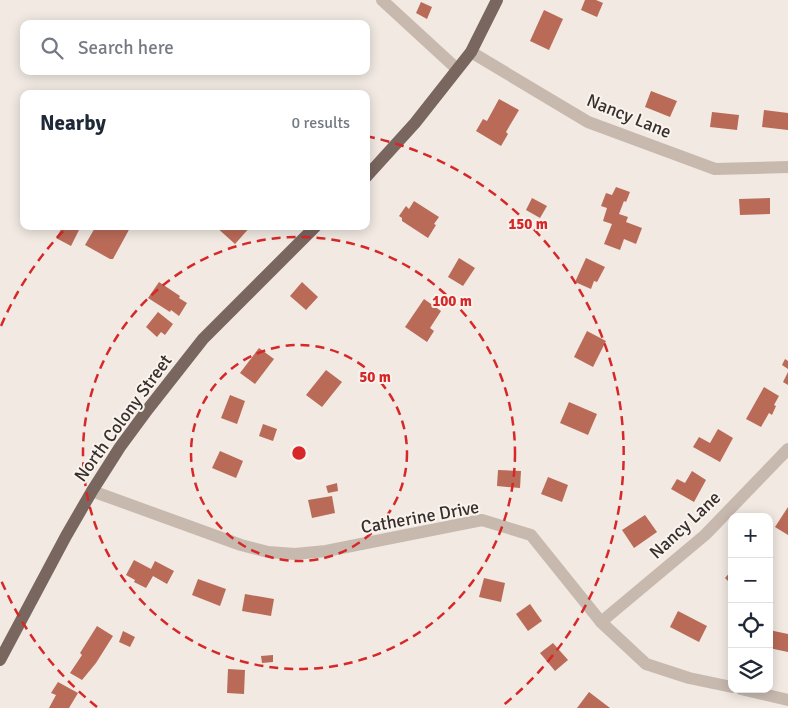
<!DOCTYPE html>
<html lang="en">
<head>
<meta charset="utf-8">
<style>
	:root { --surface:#fff; --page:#f6f6f7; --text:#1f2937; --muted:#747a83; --line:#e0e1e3 }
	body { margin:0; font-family:Signika,sans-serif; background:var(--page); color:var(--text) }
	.controls { position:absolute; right:15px; bottom:15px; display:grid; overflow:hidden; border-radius:10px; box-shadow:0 2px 12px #0003 }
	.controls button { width:45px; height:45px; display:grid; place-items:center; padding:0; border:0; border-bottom:1px solid var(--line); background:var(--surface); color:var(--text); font:25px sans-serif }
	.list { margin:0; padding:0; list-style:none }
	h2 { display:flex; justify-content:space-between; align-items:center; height:65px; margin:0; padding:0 20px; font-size:21px }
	h2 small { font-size:16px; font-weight:400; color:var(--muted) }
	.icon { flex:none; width:28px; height:28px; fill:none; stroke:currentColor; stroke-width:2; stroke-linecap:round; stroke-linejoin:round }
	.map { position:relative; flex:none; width:788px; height:708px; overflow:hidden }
	.search { position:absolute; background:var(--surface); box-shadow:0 2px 12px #0003; left:20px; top:20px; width:350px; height:55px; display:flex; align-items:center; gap:12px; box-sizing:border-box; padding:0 18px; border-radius:10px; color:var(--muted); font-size:19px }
	.panel { position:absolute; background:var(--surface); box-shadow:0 2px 12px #0003; left:20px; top:90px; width:350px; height:140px; border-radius:10px }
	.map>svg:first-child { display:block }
	.building { fill:#b96b58 }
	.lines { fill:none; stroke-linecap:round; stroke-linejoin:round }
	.minor { stroke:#c8b9af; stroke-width:12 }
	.major { stroke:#78665f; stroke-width:12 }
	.ring { fill:none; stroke:#d62828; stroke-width:2.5; stroke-dasharray:9 6 }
	.labels { text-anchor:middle; stroke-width:4; stroke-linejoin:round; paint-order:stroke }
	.street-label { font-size:18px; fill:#382f2c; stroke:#f9f3ee }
	.centre { fill:#d62828; stroke:#f9f3ee; stroke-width:2.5 }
	.ring-label { font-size:15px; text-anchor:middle; font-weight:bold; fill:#d62828; stroke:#f9f3ee; stroke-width:4; stroke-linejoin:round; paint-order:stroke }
</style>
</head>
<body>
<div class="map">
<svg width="788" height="708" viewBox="0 0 788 708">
	<rect width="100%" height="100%" fill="#f1e9e2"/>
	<!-- building -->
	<g class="building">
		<polygon points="585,0 596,0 603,3 597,17 581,10"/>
		<polygon points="421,2 432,7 427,19 416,13"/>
		<polygon points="544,10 563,19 549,50 530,41"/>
		<polygon points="651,91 677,101 670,117 645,107"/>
		<polygon points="499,99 519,110 506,132 508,134 501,146 476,131 483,119 487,121"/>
		<polygon points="764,110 788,113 788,130 762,127"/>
		<polygon points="712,112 739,115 737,130 710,127"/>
		<polygon points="616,187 630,192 626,202 624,201 619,214 628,217 626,222 642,228 636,244 624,239 620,250 604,244 612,224 603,221 607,208 601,206 606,193 612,195"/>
		<polygon points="532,198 547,206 540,218 526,210"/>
		<polygon points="770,198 770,214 740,215 739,199"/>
		<polygon points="414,201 439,217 434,224 436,225 428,238 402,221 402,218 399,216 406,206 409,209"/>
		<polygon points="63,226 81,226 71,246 56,238"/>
		<polygon points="96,226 131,226 113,259 110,259 85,245"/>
		<polygon points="215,226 251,226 235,244"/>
		<polygon points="459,258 475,268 463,286 448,277"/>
		<polygon points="586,258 605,267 597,282 594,281 591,289 575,282"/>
		<polygon points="159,282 180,296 179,298 187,303 179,316 171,310 170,312 148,298"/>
		<polygon points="302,282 318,297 306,310 290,296"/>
		<polygon points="424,299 441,311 430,328 434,331 427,342 405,327"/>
		<polygon points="158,312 173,324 165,335 161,332 157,337 146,327"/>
		<polygon points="587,331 606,341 593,367 574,357"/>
		<polygon points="259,348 274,359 255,384 240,373"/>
		<polygon points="785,359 788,361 788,369 782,365"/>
		<polygon points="326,370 342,382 322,407 306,395"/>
		<polygon points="788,372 788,385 783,382"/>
		<polygon points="764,387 779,396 774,405 776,406 772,415 769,413 761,427 746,419"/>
		<polygon points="230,395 245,401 237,424 221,418"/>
		<polygon points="569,402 597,414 588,435 560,423"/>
		<polygon points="263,424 277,429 273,441 259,436"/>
		<polygon points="718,429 733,438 720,462 693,447 699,437 710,443"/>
		<polygon points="220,451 243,461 236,478 212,468"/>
		<polygon points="498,470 521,471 520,488 497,486"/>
		<polygon points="692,471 706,480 694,502 671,489 677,479 685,483"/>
		<polygon points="548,477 568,485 562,502 541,494"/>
		<polygon points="337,483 338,491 328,493 326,486"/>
		<polygon points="332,496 335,513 312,518 308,500"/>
		<polygon points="788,507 788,535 775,527"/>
		<polygon points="645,515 657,532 634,548 622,530"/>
		<polygon points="134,560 151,569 155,561 174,571 167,584 153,576 146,588 134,582 135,580 126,575"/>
		<polygon points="732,570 732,585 725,578"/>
		<polygon points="484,578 505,583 501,602 479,597"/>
		<polygon points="198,579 226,589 220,606 192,595"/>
		<polygon points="245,594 274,599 271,616 242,611"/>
		<polygon points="530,604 542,621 528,631 516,614"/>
		<polygon points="678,611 707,626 699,642 670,627"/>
		<polygon points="97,626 113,636 96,663 82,680 70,673 82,655 80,653"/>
		<polygon points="769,630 788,634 788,652 769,648"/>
		<polygon points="123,631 135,637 130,647 119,642"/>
		<polygon points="553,643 568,660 555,671 540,653"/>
		<polygon points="273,655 273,662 262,663 261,656"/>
		<polygon points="228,669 245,670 244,694 227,693"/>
		<polygon points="58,682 78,693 69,708 49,708 56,695 51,693"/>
		<polygon points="589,692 610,708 577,708"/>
	</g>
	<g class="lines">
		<!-- minor -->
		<g class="minor">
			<polyline points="382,0 457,69"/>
			<polyline points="471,52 588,122 715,169 788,167"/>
			<polyline points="92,491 241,545 268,552 295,554 326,551 482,520 531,535 601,622 646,664 689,678 732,687"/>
			<polyline points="601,622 705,535 788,449"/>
			<polyline points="741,689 788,700"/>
		</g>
		<!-- major -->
		<g class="major">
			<polyline points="366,177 415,123 471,52 497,0"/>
			<polyline points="0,660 66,536 92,491 120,447 148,409 203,339 316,226"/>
		</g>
	</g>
	<!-- distance rings -->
	<g class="ring">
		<circle cx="299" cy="453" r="108"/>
		<circle cx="299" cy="453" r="216"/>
		<path d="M97 707A324 324 0 0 1 1 580M1 326A324 324 0 0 1 66 228M366 136A324 324 0 0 1 501 707"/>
	</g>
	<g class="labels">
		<!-- street labels -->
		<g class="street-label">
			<text transform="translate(629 116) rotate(22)" y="6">Nancy Lane</text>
			<text transform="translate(123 418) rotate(-54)" y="6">North Colony Street</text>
			<text transform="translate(420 517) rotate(-10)" y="6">Catherine Drive</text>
			<text transform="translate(685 525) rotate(-43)" y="6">Nancy Lane</text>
		</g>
	</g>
	<circle cx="299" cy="453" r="8" class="centre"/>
	<g class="ring-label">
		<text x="528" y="229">150 m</text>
		<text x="452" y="306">100 m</text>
		<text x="375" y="382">50 m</text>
	</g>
</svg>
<div class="controls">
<button>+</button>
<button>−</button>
<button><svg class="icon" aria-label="locate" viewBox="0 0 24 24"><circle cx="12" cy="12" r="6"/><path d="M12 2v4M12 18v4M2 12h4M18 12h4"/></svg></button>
<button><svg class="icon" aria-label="layers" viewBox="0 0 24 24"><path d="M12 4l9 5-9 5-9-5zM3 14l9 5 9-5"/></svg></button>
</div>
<div class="search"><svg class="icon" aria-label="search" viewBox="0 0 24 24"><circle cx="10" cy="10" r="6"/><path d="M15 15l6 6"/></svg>Search here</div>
<section class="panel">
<h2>Nearby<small>0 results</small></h2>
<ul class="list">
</ul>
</section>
</div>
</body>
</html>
